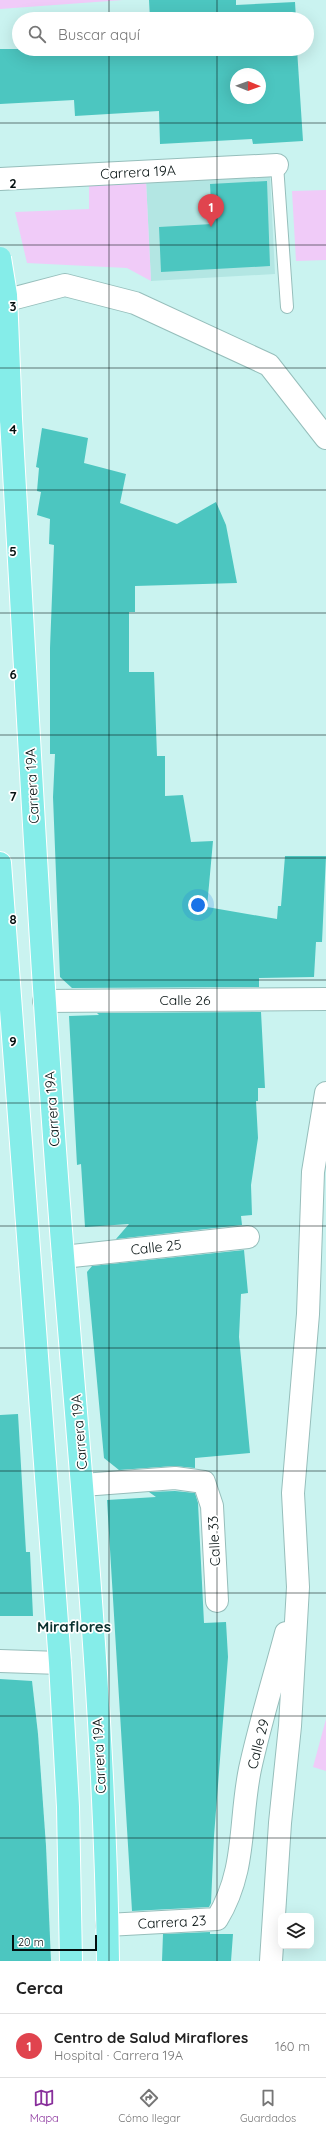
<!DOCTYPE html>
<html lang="es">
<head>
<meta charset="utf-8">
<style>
	:root { --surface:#fff; --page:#f2f2f2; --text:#222; --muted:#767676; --line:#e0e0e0; --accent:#882f9b }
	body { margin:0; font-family:Quicksand,sans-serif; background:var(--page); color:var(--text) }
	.controls { position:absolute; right:12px; bottom:12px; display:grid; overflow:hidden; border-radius:8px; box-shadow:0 4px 16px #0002 }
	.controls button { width:36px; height:36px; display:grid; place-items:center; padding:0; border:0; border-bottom:1px solid var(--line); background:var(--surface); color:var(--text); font:20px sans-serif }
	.compass { position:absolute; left:230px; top:68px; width:36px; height:36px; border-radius:50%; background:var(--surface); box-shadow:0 4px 16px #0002; rotate:91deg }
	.scale { position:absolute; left:12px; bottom:10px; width:85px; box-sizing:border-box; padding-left:4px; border:2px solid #030f0f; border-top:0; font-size:11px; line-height:14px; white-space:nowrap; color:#030f0f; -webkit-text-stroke:3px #fff; paint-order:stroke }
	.you { position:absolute; left:198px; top:905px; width:14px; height:14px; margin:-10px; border:3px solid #fff; border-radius:50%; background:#1a73e8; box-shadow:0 0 0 6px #1a73e833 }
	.badge { display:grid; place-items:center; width:26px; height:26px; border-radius:50%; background:var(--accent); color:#fff; font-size:13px; font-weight:700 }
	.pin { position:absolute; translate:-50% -33px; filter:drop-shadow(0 1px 2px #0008) }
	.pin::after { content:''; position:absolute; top:21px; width:14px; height:12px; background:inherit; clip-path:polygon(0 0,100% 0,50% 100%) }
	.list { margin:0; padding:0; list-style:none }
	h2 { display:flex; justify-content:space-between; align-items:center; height:52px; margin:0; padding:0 16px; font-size:17px }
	h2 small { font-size:13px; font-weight:400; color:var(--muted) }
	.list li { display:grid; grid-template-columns:26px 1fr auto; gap:12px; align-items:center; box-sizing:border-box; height:64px; padding:0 16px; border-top:1px solid var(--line) }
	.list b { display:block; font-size:15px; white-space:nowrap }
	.list p { margin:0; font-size:13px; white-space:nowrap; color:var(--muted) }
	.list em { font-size:13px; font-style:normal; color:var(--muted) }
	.icon { flex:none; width:22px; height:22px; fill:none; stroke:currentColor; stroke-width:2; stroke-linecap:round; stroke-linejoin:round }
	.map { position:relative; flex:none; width:326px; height:1961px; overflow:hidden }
	.search { position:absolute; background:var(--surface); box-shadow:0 4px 16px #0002; left:12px; right:12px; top:12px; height:44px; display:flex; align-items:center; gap:10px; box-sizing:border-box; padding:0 14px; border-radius:22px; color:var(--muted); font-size:15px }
	.sheet { height:116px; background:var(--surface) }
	nav { display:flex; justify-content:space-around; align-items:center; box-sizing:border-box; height:56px; border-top:1px solid var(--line); background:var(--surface); font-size:11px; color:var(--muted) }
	nav a { display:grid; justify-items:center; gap:2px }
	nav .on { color:var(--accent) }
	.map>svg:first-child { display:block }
	.built { fill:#b3e6e3 }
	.green { fill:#f0cbf8 }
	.building { fill:#4cc6c0; fill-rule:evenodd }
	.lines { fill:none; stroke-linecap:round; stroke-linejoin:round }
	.service-casing { stroke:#96bebb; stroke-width:14 }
	.minor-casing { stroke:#96bebb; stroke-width:24 }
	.primary-casing { stroke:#fff; stroke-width:24 }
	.service { stroke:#fff; stroke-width:12 }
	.minor { stroke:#fff; stroke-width:22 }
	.primary { stroke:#85ede9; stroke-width:22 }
	.primary-bridge-casing { stroke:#fff; stroke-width:24; stroke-linecap:butt }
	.primary-bridge { stroke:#85ede9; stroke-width:22 }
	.grid { fill:none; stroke:#030f0f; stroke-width:1; stroke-opacity:0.55 }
	.labels { text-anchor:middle; stroke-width:3.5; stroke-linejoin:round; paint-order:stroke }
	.street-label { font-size:14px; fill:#030f0f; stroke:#fff }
	.neighbourhood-label { font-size:15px; font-weight:bold; fill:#0a312f; stroke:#fff }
	.grid-label { font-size:13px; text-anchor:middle; font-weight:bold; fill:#030f0f; stroke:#fff; stroke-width:3.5; stroke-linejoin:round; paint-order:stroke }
</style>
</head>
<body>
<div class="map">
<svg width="326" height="1961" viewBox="0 0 326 1961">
	<rect width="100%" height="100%" fill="#caf3f0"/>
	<!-- built -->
	<polygon class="built" points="270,174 275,274 151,281 146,180"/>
	<!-- green -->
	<g class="green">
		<polygon points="0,0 123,0 0,9"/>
		<polygon points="146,180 151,281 127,268 27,263 15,212 89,209 89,185"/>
		<polygon points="326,190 326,260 296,261 292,191"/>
		<polygon points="326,1719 326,1771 313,1767"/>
	</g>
	<!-- building -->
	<g class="building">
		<polygon points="149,0 236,0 236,5 295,2 296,19 150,19"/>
		<path d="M0,49h297l6,92 -50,3 -1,-5 -92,5 -1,-33 -84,5 -1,-16 -74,4zM236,74h24v24h-24z"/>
		<polygon points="267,181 270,266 161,272 159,227 212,224 210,184"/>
		<polygon points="42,428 88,438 84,463 126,474 120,503 177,524 216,502 226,525 237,583 135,586 135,612 129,612 129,672 154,672 157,756 165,756 165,796 183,795 191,842 213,841 207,907 277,919 278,906 281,906 285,856 326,856 322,942 316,942 314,977 259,978 259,987 72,988 60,977 53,797 55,754 50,754 50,648 54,545 49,544 50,519 37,515 41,492 37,491 39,468 36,467"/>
		<polygon points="261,1012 265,1088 258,1088 258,1101 256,1101 258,1138 251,1185 252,1215 241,1216 242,1225 116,1239 129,1224 85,1227 81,1164 77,1165 69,1016 99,1015 97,1013"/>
		<polygon points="244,1250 248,1293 241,1294 239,1337 250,1453 195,1458 195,1468 174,1466 119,1470 104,1458 87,1272 92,1266"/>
		<polygon points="18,1414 26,1552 30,1552 33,1616 0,1616 0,1415"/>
		<polygon points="175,1491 195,1493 198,1503 204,1623 226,1622 228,1657 214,1836 211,1903 209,1907 132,1911 107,1500 156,1497 149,1492"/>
		<polygon points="0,1679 32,1681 38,1734 46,1846 51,1961 0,1961"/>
		<polygon points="210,1932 210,1934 233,1934 231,1961 162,1961 163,1934"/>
	</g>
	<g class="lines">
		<defs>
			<polyline id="service" points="277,165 287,307"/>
			<g id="minor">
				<polyline points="0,179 277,165"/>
				<polyline points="0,302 65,285 135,303 269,365 326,438"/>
				<polyline points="44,1001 326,999"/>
				<polyline points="63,1257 248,1237"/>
				<polyline points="83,1485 175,1478 204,1482 212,1506 217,1601"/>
				<polyline points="0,1661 60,1663"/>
				<path d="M107,1925l110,-6c30,-49 22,-97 33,-150 10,-46 24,-91 36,-136"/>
				<polyline points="271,1961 280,1823 290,1726 298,1587 293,1493 308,1314 313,1172 326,1093"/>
			</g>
			<g id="primary">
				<path d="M11,419c16,279 30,558 52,837 19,234 42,470 45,705"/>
				<polyline points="0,863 60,1663 68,1807 71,1961"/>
			</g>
		</defs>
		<!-- service casing -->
		<use href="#service" class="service-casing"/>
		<!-- minor casing -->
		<use href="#minor" class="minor-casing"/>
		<!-- primary casing -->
		<use href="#primary" class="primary-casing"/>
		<!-- service -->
		<use href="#service" class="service"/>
		<!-- minor -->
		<use href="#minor" class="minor"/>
		<!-- primary -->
		<use href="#primary" class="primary"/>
		<defs>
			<polyline id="primary-bridge" points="0,258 6,295 11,419"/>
		</defs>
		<!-- primary-bridge casing -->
		<use href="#primary-bridge" class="primary-bridge-casing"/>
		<!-- primary-bridge -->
		<use href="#primary-bridge" class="primary-bridge"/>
	</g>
	<!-- grid -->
	<path class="grid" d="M109,0v19M217,0v19M109,49v1912M217,49v1912M0,123h326M0,245h326M0,368h326M0,490h326M0,613h326M0,735h326M0,858h326M0,980h326M0,1103h326M0,1226h326M0,1348h326M0,1471h326M0,1593h326M0,1716h326M0,1838h326"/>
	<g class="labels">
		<!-- street labels -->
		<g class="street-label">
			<text transform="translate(138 172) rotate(-3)" y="5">Carrera 19A</text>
			<text transform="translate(32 786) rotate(-93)" y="5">Carrera 19A</text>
			<text x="185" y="1005">Calle 26</text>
			<text transform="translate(52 1109) rotate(-94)" y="5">Carrera 19A</text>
			<text transform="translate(156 1247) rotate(-6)" y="5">Calle 25</text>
			<text transform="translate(79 1432) rotate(-95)" y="5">Carrera 19A</text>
			<text transform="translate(214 1541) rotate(-93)" y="5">Calle 33</text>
			<text transform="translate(258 1744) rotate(-76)" y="5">Calle 29</text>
			<text transform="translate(99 1756) rotate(-93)" y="5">Carrera 19A</text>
			<text transform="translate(172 1922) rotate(-3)" y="5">Carrera 23</text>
		</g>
		<!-- neighbourhood labels -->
		<g class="neighbourhood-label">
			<text x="74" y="1632">Miraflores</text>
		</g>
	</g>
	<g class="grid-label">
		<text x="13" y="188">2</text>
		<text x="13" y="311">3</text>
		<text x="13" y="434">4</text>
		<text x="13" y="556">5</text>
		<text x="13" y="679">6</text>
		<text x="13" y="801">7</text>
		<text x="13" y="924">8</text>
		<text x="13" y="1046">9</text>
	</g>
</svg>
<div class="controls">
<button><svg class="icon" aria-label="layers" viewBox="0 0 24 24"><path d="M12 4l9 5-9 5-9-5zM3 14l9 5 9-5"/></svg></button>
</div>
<svg class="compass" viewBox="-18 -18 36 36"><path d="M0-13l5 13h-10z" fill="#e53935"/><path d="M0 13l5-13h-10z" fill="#767676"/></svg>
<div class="scale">20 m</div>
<div class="you"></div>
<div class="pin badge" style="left:211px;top:227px;background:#e0444e">1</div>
<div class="search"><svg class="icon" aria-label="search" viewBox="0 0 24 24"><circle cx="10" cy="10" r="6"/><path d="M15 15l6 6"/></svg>Buscar aquí</div>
</div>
<section class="sheet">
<h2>Cerca<small></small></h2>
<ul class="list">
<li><span class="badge" style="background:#e0444e">1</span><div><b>Centro de Salud Miraflores</b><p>Hospital · Carrera 19A</p></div><em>160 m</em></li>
</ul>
</section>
<nav>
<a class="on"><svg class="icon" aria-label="map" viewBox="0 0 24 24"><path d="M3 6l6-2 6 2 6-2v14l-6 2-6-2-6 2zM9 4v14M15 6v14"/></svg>Mapa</a>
<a><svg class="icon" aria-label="directions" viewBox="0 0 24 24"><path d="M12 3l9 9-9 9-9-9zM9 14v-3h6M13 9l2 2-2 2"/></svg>Cómo llegar</a>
<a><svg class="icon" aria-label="saved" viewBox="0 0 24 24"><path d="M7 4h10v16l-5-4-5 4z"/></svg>Guardados</a>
</nav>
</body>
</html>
